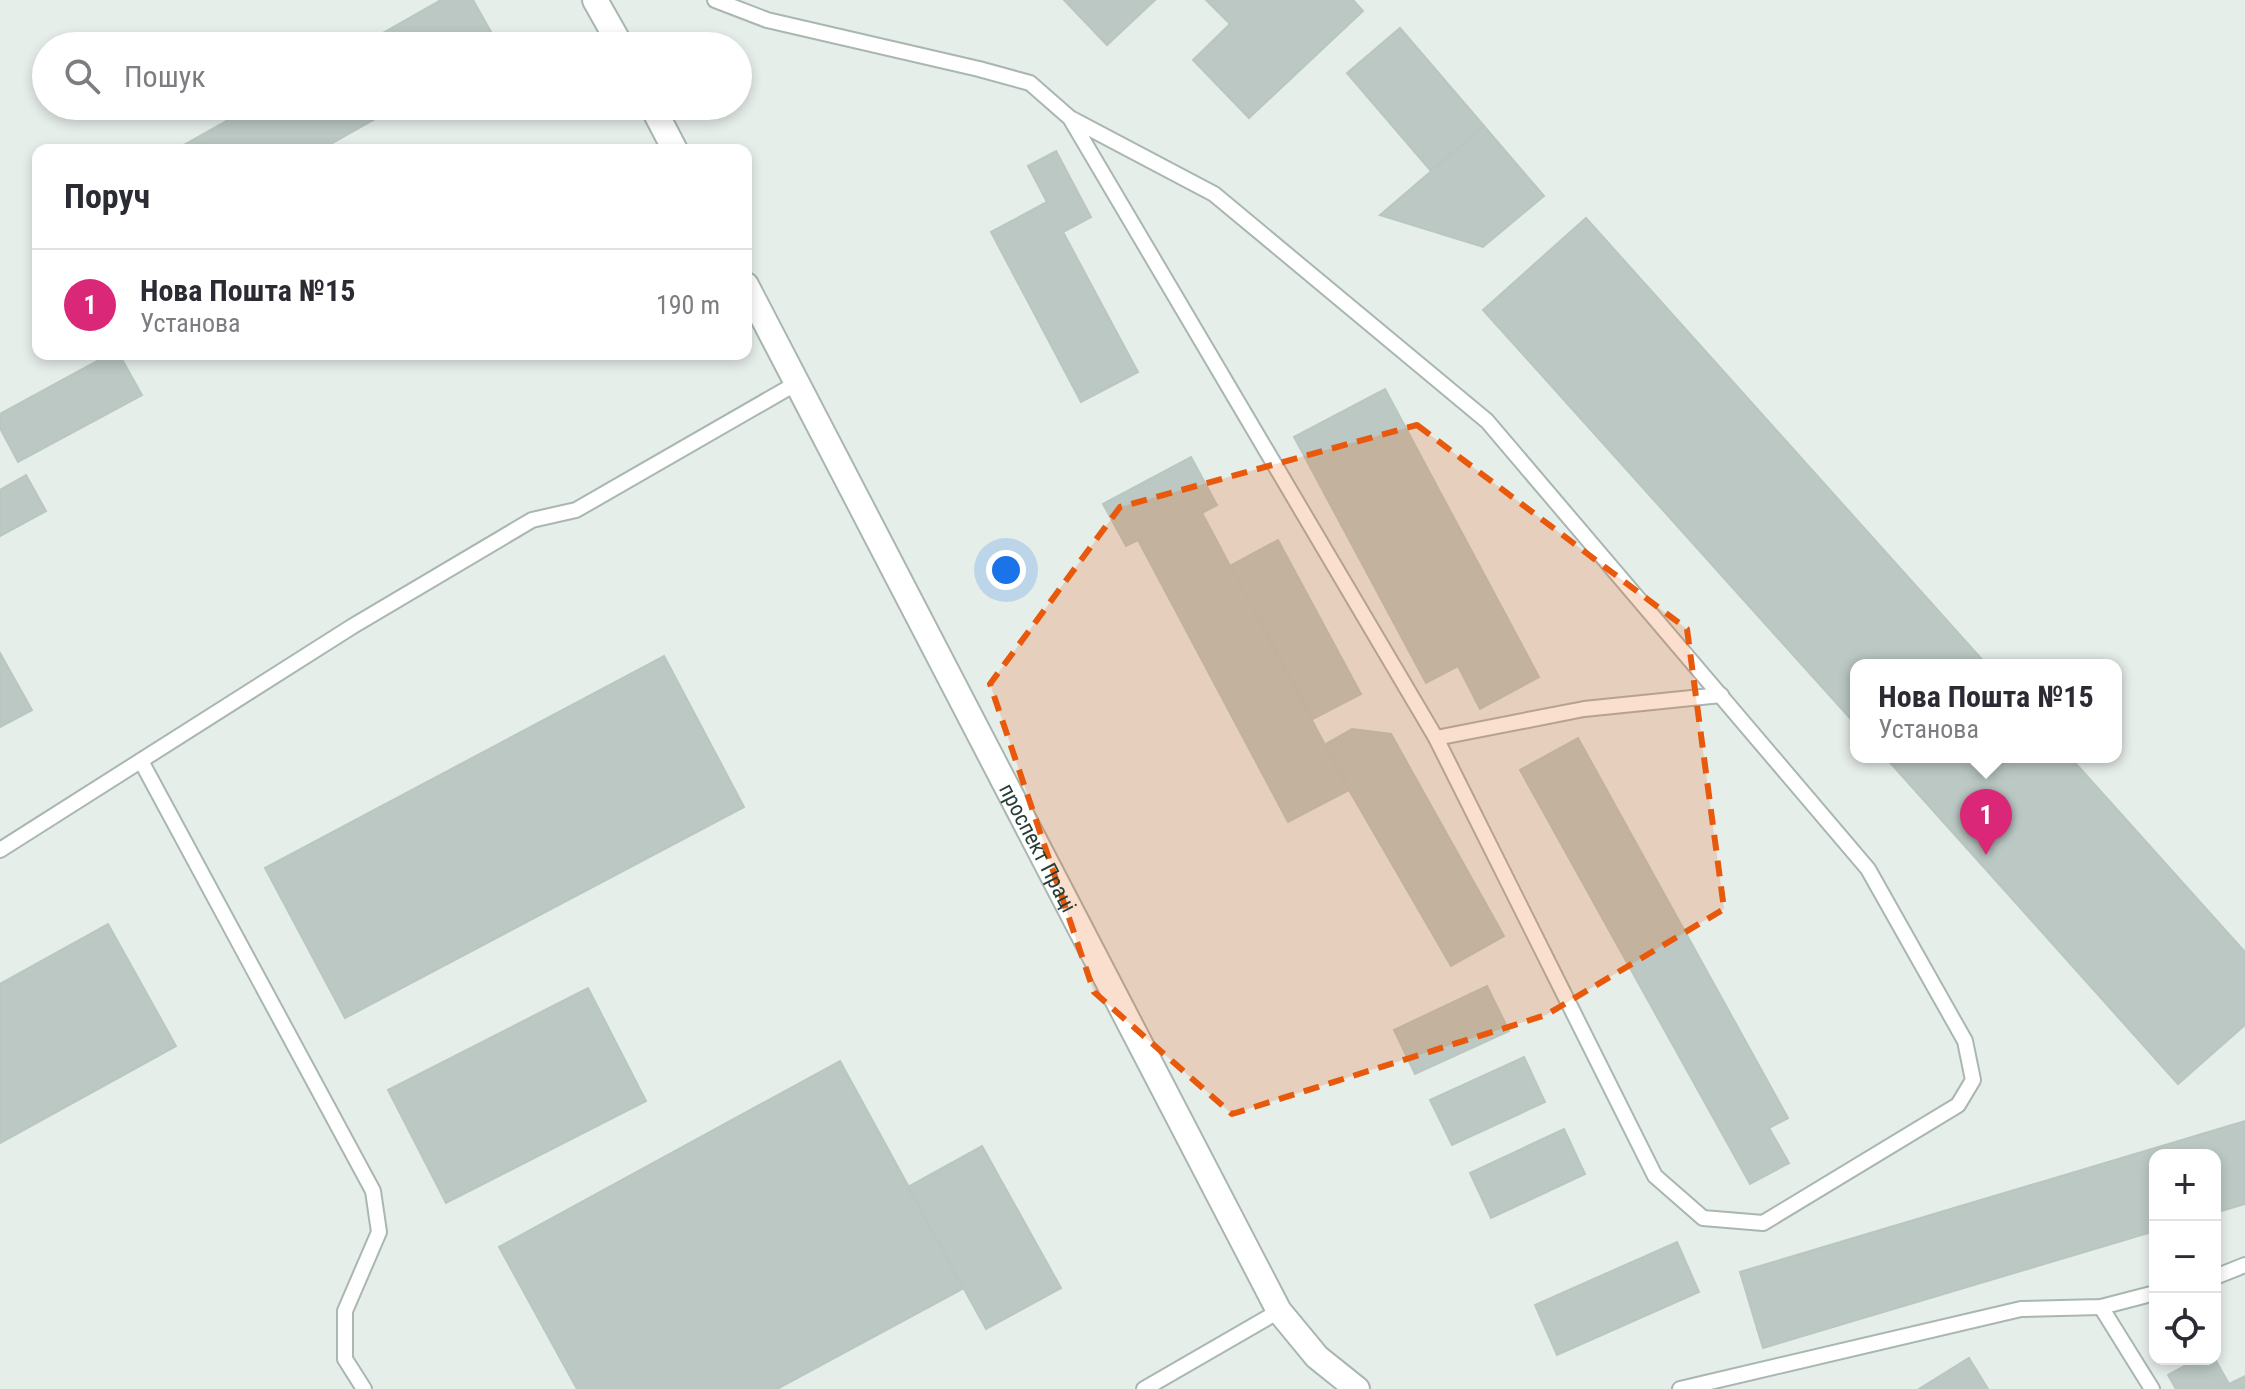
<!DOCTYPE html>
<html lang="uk">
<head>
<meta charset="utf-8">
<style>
	:root { --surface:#fff; --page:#f7f7f7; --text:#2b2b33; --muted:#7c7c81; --line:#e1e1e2; --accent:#db2777 }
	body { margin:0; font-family:"Roboto Condensed",sans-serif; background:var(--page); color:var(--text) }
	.controls { position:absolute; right:24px; bottom:24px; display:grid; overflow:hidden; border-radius:16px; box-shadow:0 4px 12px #0003 }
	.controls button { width:72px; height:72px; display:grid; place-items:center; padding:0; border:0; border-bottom:2px solid var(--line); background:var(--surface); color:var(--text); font:40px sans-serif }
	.you { position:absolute; left:1006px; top:570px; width:28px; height:28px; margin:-20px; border:6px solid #fff; border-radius:50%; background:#1a73e8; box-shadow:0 0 0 12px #1a73e833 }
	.badge { display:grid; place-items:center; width:52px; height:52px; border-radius:50%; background:var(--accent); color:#fff; font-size:26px; font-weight:700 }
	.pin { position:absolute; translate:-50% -66px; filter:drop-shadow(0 2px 4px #0008) }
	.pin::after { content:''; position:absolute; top:42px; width:28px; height:24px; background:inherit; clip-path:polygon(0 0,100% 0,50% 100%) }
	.popup { position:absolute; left:1850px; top:659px; width:272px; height:104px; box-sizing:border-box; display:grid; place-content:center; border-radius:16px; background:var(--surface); filter:drop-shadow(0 2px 6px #0005); font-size:26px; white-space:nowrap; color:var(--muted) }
	.popup b { font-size:30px; color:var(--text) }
	.popup::after { content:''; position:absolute; left:50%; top:100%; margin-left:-16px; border:16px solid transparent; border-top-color:var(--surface) }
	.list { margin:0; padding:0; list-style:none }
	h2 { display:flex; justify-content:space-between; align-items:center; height:104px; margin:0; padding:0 32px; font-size:34px }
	h2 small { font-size:26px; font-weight:400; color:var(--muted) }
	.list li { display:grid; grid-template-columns:52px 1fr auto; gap:24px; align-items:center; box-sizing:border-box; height:112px; padding:0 32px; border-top:2px solid var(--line) }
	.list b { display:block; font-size:30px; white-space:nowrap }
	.list p { margin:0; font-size:26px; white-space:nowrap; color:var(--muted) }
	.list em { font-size:26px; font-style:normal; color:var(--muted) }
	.icon { flex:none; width:44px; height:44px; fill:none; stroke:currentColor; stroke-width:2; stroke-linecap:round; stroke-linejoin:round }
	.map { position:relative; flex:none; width:2245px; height:1389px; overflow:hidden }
	.search { position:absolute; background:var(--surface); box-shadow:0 4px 12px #0003; left:32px; top:32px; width:720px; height:88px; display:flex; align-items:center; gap:20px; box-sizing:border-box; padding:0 28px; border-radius:44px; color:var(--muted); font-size:30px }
	.panel { position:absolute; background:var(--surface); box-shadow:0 4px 12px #0003; left:32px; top:144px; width:720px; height:216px; border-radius:16px }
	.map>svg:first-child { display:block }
	.building { fill:#bbc8c3; stroke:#b9c7c0; stroke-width:2 }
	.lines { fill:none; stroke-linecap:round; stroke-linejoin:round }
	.lane-casing { stroke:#a9b6b1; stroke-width:18 }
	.street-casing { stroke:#a9b6b1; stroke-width:28 }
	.lane { stroke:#fff; stroke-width:14 }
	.street { stroke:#fff; stroke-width:24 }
	.marked { fill:#e8590c; fill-opacity:0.2; stroke:#e8590c; stroke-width:6; stroke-dasharray:16 10; stroke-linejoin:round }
	.labels { text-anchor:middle; stroke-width:6; stroke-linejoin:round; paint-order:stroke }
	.street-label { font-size:22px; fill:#263e37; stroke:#f6faf8 }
</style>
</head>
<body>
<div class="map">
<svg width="2245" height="1389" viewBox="0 0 2245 1389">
	<rect width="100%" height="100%" fill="#e6eeea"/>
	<!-- building -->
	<g class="building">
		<polygon points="441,0 473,0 499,46 360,46"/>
		<polygon points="1064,0 1155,0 1107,45"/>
		<polygon points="1206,0 1353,0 1363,11 1249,118 1193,60 1230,24"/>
		<polygon points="1400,28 1484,126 1431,171 1347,73"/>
		<polygon points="253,106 398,106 320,150 175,150"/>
		<polygon points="1484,126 1544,196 1483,247 1380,215"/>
		<polygon points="1056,151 1091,217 1063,232 1138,372 1081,402 991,232 1047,202 1028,166"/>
		<polygon points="1586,218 1987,665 1856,665 1856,725 1483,310"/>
		<polygon points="110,354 119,354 142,395 18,462 0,428 0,414"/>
		<polygon points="1385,389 1539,677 1480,709 1458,666 1426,683 1294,437"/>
		<polygon points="1191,457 1217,505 1202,513 1349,790 1288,822 1138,540 1126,546 1103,504"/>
		<polygon points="26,475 46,511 0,536 0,490"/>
		<polygon points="1278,540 1361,694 1313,719 1230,566"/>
		<polygon points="0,653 32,710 0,727"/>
		<polygon points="664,656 744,807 345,1018 265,868"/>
		<polygon points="1352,729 1391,734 1504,936 1451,966 1349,790 1326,744"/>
		<polygon points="1578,738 1788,1118 1769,1128 1789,1163 1750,1184 1520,770"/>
		<polygon points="1885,757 2070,757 2245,952 2245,1025 2178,1084"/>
		<polygon points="108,924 176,1046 0,1143 0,984"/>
		<polygon points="1487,986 1509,1031 1415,1074 1394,1030"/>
		<polygon points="588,988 646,1101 446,1203 388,1090"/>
		<polygon points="1524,1057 1545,1102 1452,1145 1430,1100"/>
		<polygon points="840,1061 964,1288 777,1389 577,1389 499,1247"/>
		<polygon points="2245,1121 2245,1204 2215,1213 2215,1155 2155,1155 2155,1231 1763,1348 1740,1272"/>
		<polygon points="1564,1129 1585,1174 1491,1218 1470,1173"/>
		<polygon points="982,1146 1061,1288 986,1329 908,1187"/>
		<polygon points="1677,1242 1699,1292 1557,1355 1535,1305"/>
		<polygon points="1969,1358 1988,1389 1919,1389"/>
		<polygon points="2197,1359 2215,1359 2229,1384 2245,1376 2245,1389 2176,1389 2168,1375"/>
	</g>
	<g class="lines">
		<defs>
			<g id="lane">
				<polyline points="715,0 767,20 979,69 1030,83 1070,118 1214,194 1487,421 1868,869 1965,1041 1973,1080 1958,1105 1763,1223 1703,1218 1655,1176 1436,738 1070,118"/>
				<polyline points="1436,738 1584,709 1721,695"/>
				<polyline points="141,761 373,1191 379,1232 345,1311 345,1359 364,1389"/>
				<polyline points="0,850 353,626 532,520 576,510 797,383"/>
				<polyline points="2215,1277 2245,1265"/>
				<polyline points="2101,1307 2152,1389"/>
				<polyline points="1144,1389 1279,1311"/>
				<polyline points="1680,1389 2021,1309 2101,1307 2155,1293"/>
			</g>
			<g id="street">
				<polyline points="595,0 621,46"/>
				<polyline points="652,106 675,150"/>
				<path id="s1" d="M746,285l533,1026 38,46 40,32"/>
			</g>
		</defs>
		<!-- lane casing -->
		<use href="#lane" class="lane-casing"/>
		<!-- street casing -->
		<use href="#street" class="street-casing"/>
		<!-- lane -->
		<use href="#lane" class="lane"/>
		<!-- street -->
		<use href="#street" class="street"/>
	</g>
	<!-- marked area -->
	<path class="marked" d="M1417,425l270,204 37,280 -178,106 -314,99 -138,-122 -104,-308 130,-177z"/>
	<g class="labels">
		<!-- street labels -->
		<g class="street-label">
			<text dy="8" stroke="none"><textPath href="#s1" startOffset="634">проспект Праці</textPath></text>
		</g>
	</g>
</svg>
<div class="controls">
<button>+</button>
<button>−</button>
<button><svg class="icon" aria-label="locate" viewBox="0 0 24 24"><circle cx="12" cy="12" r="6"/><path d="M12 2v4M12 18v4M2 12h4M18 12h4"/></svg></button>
</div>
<div class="you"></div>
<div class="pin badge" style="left:1986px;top:855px">1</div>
<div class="popup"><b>Нова Пошта №15</b>Установа</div>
<div class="search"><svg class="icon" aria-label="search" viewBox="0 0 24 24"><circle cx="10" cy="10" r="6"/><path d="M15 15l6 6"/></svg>Пошук</div>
<section class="panel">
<h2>Поруч<small></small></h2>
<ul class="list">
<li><span class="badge">1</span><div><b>Нова Пошта №15</b><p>Установа</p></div><em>190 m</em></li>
</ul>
</section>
</div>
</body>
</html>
